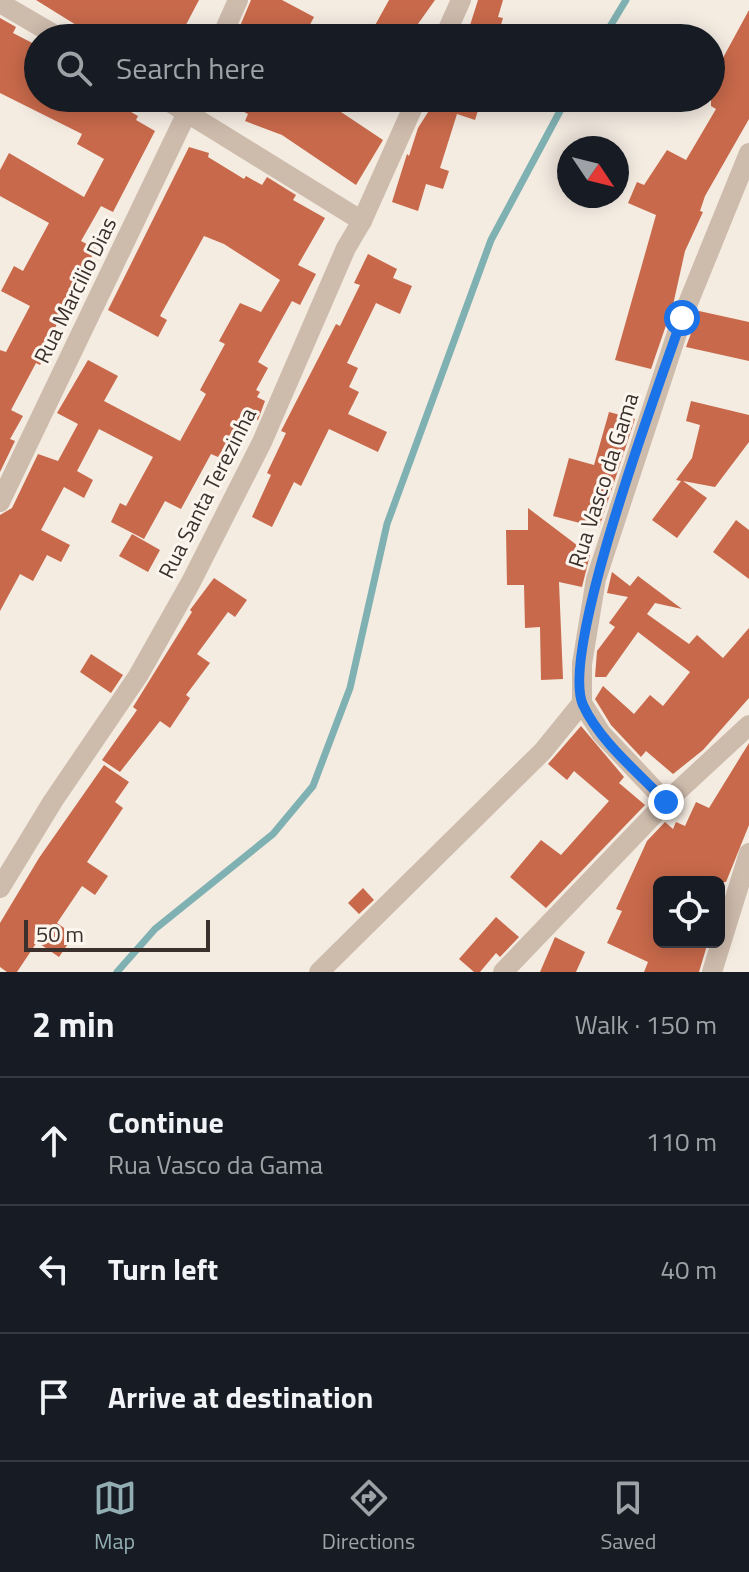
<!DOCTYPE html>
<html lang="en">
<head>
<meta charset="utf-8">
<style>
	:root { --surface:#171b24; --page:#242831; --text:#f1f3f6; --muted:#9ea1a6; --line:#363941; --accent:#92aeb2 }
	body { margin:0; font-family:"Titillium Web",sans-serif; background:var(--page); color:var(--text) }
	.controls { position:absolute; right:24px; bottom:24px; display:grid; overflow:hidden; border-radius:12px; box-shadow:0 4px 20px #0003 }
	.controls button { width:72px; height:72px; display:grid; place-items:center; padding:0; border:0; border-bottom:2px solid var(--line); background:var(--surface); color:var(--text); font:40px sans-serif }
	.compass { position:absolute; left:557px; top:136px; width:72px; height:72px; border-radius:50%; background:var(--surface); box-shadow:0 4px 20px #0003; rotate:125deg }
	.scale { position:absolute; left:24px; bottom:20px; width:186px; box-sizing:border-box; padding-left:8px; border:4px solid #3b302b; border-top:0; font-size:22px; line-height:28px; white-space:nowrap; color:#3b302b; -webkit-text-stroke:6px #fbf5ee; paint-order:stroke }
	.stop { position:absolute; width:24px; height:24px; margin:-18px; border:6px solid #1a73e8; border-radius:50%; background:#fff }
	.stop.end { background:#1a73e8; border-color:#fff; box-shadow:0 2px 8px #0008 }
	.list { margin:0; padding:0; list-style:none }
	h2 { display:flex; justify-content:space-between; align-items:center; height:104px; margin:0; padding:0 32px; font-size:34px }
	h2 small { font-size:26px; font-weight:400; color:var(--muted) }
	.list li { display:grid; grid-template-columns:52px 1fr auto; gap:24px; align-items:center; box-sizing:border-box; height:128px; padding:0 32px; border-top:2px solid var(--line) }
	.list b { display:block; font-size:30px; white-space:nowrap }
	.list p { margin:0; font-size:26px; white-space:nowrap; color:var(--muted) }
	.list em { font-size:26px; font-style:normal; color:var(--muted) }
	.icon { flex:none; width:44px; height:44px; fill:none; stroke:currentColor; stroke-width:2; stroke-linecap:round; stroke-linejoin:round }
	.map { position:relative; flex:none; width:749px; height:972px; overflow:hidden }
	.search { position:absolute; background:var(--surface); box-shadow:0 4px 20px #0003; left:24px; right:24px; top:24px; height:88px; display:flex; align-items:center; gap:20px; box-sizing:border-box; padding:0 28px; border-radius:44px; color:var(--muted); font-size:30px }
	.sheet { height:488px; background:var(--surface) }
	nav { display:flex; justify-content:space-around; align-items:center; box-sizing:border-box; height:112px; border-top:2px solid var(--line); background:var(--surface); font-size:22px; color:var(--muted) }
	nav a { display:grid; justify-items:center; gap:4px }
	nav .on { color:var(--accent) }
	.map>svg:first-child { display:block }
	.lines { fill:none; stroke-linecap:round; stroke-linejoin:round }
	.stream { stroke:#7fb0b2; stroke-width:7 }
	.building { fill:#c8694b }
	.minor { stroke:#cdbbac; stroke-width:20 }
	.route { stroke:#1a73e8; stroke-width:10 }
	.labels { text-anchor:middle; stroke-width:6; stroke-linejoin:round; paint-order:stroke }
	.street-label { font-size:22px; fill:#3b302b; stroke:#fbf5ee }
</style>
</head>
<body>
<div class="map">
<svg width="749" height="972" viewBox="0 0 749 972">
	<rect width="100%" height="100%" fill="#f4ebe1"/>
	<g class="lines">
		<!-- stream -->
		<g class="stream">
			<polyline points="603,38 626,0"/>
			<polyline points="117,972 155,929 273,834 313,786 350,688 387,524 491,240 567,98"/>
		</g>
	</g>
	<!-- building -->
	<g class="building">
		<polygon points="36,0 199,0 179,38 97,38"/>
		<polygon points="251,0 282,0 314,17 303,38 235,38"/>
		<polygon points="389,0 435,0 408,38 368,38"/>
		<polygon points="478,0 503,0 498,17 503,18 497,38 466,38"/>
		<polygon points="749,10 749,119 705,196 700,211 703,212 685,251 673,305 651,369 615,360 656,215 628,203 637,182 644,185 667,150 686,160 716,109 711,106 711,63 718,67"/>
		<polygon points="0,18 16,27 13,33 38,46 38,98 107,98 138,116 136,120 155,131 113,212 101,206 81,241 96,249 70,296 50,339 53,340 40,365 36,363 11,410 23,416 10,439 15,441 0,472 0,350 6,352 30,306 1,291 14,266 23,271 49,223 0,196 0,170 9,153 84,197 104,159 77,144 82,134 0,93"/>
		<polygon points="218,98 279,98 297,108 303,98 320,98 383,140 356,185 282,135 245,121 248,114"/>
		<polygon points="430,98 482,98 475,120 457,114 440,168 449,171 443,189 426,184 418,211 392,202 407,154 409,156 418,128 430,109"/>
		<polygon points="189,147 209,153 208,157 244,179 246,176 262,185 267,177 296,195 293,200 325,218 298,265 316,274 300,305 292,301 258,362 268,368 256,390 260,392 257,397 265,401 258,420 245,414 218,457 211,454 181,509 165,501 144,539 111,522 120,503 126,506 153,457 99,429 77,471 93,480 84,498 64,487 41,530 70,545 61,562 47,555 33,581 20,574 0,611 0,515 12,508 38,454 58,461 78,424 57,413 88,360 118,376 104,401 180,441 206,394 200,390 225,344 219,341 240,303 261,312 280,280 224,244 204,236 160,316 167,320 158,337 108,310"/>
		<polygon points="368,254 397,269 393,278 412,286 400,314 376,303 347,363 358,368 349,387 359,392 348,414 387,432 378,452 329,429 301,486 294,482 272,527 252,517 271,475 267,473 286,433 281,431 336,324 340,326 360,285 354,283"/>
		<polygon points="699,311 749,322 749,361 686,347"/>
		<polygon points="691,401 749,415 749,442 715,487 683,481 707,498 677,538 652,520 681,481 676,480 692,458 700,425 686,421"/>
		<polygon points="609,412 635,419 599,528 553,516 569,458 594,465"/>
		<polygon points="528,508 590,555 582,587 559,582 563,679 541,680 540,627 525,628 524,585 507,585 506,530 528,530"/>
		<polygon points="736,520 749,530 749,579 713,552"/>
		<polygon points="132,534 160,550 148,572 119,556"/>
		<polygon points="612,572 630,586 638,576 682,609 655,603 647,614 689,644 697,635 723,658 749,628 749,698 703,750 673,774 646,751 641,757 611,725 595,699 603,686 634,714 650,695 663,706 690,672 638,632 606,677 595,677 597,651 615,627 609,623 628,597 607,593"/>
		<polygon points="214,578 247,600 235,617 228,612 197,654 210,663 186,695 190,698 170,728 160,721 120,772 102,760 137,710 133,707 192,612 190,610"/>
		<polygon points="91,654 123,675 111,693 80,672"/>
		<polygon points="581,726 624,777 619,783 645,805 546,908 510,877 541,840 561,855 609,801 574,771 567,780 548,764"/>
		<polygon points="749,743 749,825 726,882 659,882 659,942 708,942 699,972 644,972 648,962 607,943 622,911 616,909 647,841 665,822 673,829 676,822 685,826 696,802 709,808"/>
		<polygon points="104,765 129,782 115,802 123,808 87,862 108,876 95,895 82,886 57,923 74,935 59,957 37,942 17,972 7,972 0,967 0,923 39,858"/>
		<polygon points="363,888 374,900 359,914 348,903"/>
		<polygon points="496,917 519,937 500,957 496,953 480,972 474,972 459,959"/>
		<polygon points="555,937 585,952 576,972 540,972"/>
	</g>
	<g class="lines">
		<!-- minor -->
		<g class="minor">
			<polyline points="0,3 60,38"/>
			<polyline points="221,38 238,0"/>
			<polyline points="444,38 461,0"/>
			<polyline points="163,98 362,221"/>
			<polyline points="0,502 194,98"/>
			<polyline points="582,703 601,733 666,802"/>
			<polyline points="0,888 53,801 138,676 191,582 262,442 346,248 362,221 417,98"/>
			<polyline points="319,972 543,751 582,703 582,664 596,579 682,318 749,153"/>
			<polyline points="503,972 666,802 749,725"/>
			<polyline points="712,972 749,853"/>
		</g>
	</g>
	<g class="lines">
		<!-- route -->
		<path class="route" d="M666,802c-27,-29 -66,-60 -83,-97 -24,-54 77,-322 99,-387"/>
	</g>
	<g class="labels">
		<!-- street labels -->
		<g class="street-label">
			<text transform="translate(75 290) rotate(-64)" y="8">Rua Marcilio Dias</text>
			<text transform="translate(603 480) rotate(-72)" y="8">Rua Vasco da Gama</text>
			<text transform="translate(207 493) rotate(-63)" y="8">Rua Santa Terezinha</text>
		</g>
	</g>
</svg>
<div class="controls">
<button><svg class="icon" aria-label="locate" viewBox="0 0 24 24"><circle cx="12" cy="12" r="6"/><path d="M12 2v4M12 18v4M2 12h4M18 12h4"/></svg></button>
</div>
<svg class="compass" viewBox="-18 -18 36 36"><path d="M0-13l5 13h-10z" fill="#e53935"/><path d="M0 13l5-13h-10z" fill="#9ea1a6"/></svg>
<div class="scale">50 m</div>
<div class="stop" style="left:682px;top:318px"></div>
<div class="stop end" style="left:666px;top:802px"></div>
<div class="search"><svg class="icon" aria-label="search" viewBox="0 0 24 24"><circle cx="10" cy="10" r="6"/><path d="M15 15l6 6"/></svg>Search here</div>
</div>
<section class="sheet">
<h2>2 min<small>Walk · 150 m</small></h2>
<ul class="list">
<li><svg class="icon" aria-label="ahead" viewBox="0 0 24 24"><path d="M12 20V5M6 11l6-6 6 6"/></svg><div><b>Continue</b><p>Rua Vasco da Gama</p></div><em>110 m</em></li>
<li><svg class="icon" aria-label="left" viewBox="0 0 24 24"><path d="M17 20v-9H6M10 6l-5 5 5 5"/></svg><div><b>Turn left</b></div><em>40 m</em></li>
<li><svg class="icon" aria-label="arrive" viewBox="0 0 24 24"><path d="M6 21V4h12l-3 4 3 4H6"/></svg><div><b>Arrive at destination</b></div></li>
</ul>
</section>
<nav>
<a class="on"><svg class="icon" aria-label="map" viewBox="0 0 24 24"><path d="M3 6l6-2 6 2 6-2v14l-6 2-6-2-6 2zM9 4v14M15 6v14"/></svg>Map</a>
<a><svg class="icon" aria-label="directions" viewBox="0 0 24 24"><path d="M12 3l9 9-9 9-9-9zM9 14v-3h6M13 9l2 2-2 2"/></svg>Directions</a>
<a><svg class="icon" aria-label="saved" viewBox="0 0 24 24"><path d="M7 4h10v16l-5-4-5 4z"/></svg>Saved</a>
</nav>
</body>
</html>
